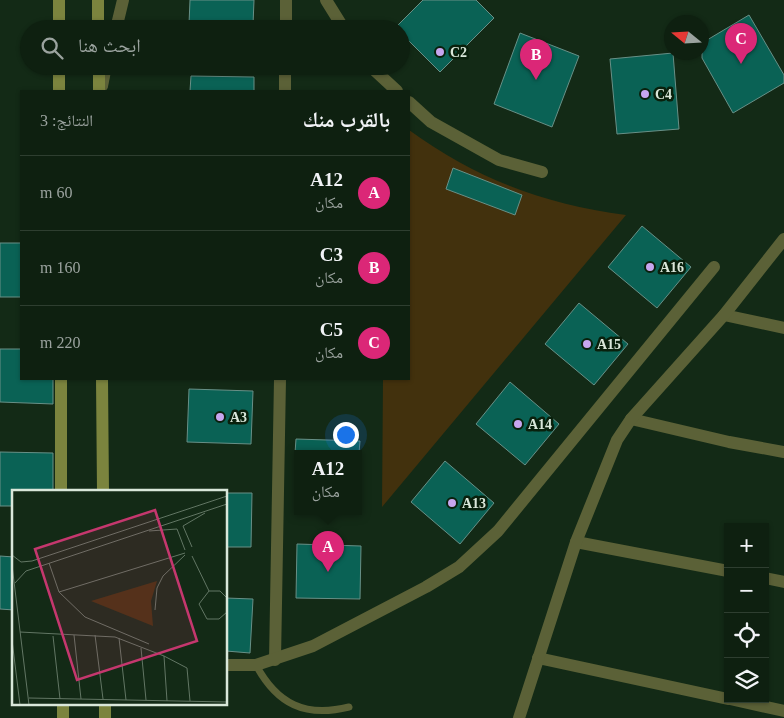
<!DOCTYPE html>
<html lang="ar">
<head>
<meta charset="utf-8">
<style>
	:root { --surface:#0e2010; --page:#1c2d1e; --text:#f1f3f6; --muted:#9ba39f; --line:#2e3e30; --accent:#db2777 }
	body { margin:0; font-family:"Times New Roman","Noto Naskh Arabic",serif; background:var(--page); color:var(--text); direction:rtl }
	.controls { position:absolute; right:15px; bottom:15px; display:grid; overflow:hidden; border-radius:0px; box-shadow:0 1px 4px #0004 }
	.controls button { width:45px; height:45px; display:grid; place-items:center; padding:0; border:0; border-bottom:1px solid var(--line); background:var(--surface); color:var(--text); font:25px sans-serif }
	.compass { position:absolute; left:664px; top:15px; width:45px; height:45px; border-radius:50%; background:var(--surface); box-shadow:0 1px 4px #0004; rotate:288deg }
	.you { position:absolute; left:345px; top:434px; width:18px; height:18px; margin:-12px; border:4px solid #fff; border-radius:50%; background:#1a73e8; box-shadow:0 0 0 8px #1a73e833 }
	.badge { display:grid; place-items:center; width:32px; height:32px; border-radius:50%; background:var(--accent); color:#fff; font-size:16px; font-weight:700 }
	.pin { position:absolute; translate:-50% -41px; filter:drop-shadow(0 1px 2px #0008) }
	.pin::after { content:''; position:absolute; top:26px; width:18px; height:15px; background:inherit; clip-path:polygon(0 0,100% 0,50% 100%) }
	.popup { position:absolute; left:294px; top:450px; width:68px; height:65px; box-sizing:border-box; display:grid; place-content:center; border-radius:0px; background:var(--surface); filter:drop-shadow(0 1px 4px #0005); font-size:16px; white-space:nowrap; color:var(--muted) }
	.popup b { font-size:19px; color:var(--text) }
	.popup::after { content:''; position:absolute; left:50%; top:100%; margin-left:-10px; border:10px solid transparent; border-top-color:var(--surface) }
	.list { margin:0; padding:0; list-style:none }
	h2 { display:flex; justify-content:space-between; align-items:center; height:65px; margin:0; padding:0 20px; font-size:21px }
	h2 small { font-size:16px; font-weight:400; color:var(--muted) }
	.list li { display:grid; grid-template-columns:32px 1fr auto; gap:15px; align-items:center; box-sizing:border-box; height:75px; padding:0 20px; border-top:1px solid var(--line) }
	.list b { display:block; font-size:19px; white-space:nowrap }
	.list p { margin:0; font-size:16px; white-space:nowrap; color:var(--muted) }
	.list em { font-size:16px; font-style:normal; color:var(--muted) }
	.icon { flex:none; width:28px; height:28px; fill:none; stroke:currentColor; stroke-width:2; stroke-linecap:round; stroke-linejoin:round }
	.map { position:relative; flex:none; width:784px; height:718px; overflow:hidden; direction:ltr }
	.search { position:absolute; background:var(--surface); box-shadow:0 1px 4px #0004; left:20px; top:20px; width:390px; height:55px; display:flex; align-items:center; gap:12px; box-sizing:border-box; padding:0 18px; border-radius:28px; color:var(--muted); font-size:19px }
	.panel { position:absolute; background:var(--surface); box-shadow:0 1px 4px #0004; left:20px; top:90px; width:390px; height:290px; border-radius:0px; direction:rtl }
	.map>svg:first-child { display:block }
	.green { fill:#42310d }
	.building { fill:#0a6255; stroke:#689087 }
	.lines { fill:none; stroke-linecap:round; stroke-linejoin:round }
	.lane { stroke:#5b6137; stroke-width:7 }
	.street { stroke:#5b6137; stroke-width:12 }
	.secondary { stroke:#7b843e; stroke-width:12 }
	.poi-dot { fill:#c7a6ef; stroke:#09200c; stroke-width:2 }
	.labels { text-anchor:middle; stroke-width:5; stroke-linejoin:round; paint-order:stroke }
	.poi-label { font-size:14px; font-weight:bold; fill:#d9e7da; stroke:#09200c; text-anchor:start }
	.inset-road { fill:none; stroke:#627664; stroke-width:1 }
	.view { fill:#c5376e; fill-opacity:0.15; stroke:#c5376e; stroke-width:2.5 }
	.inset-edge { fill:none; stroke:#d9e7da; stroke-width:2.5 }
</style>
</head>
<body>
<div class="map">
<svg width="784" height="718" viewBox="0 0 784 718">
	<rect width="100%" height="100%" fill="#132a16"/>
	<!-- green -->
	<path class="green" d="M409,130c68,49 134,74 217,85l-244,292 1,-128h26z"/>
	<!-- building -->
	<g class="building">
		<polygon points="190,0 254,0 253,25 189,24"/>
		<polygon points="423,0 476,0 494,18 440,72 401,33 401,29 396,27"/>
		<polygon points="749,15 784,75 784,83 733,113 702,58 702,43"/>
		<polygon points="520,33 579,56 552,127 494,104"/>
		<polygon points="673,53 679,129 617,134 610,59"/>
		<polygon points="191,76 254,77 254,91 190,91"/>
		<polygon points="453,168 522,195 515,215 446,189"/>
		<polygon points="642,226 691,267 657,308 608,267"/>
		<rect x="0" y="243" width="21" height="54"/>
		<polygon points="579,303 628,344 594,385 545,344"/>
		<polygon points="0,349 21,349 21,379 53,379 53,404 0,402"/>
		<polygon points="510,382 559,424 525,465 476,424"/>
		<polygon points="189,389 253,391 251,444 187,442"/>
		<polygon points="296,439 360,441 359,453 295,453"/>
		<polygon points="0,452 53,453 53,492 14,492 14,506 0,506"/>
		<polygon points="445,461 494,503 460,544 411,502"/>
		<polygon points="226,493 252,493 251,547 226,547"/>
		<polygon points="297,544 361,546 360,599 296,598"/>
		<polygon points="0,556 14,557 14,610 0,609"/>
		<polygon points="226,598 253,599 250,653 226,651"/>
	</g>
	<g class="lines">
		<!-- lane -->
		<path class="lane" d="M256,665c21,39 49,53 93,42"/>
		<!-- street -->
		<g class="street">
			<polyline points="326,0 344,29"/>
			<polyline points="116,29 123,0"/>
			<polyline points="286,29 286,0"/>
			<polyline points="370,66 397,91"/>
			<polyline points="102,86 106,66"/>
			<polyline points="285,91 285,66"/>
			<polyline points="409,102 431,122 499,160 542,172"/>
			<polyline points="724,315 784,328"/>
			<polyline points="631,419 729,442 784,452"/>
			<polyline points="576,542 728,571"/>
			<polyline points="765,578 784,582"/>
			<polyline points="538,658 728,699"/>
			<polyline points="275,660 280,379"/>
			<polyline points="226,665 256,665 313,646 426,587 459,567 498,531 714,267"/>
			<polyline points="730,699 784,711"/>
			<polyline points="519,718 576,542 617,440 631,419 724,315 784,239"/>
		</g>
		<!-- secondary -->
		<g class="secondary">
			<polyline points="59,0 59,29"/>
			<polyline points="98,0 98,29"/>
			<polyline points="59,66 59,91"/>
			<polyline points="99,66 99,91"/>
			<polyline points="61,379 61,492"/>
			<polyline points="102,379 103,492"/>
			<polyline points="63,704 63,718"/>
			<polyline points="105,704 105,718"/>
		</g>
	</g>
	<!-- markers -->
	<g class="poi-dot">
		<circle cx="440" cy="52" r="5"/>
		<circle cx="645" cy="94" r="5"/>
		<circle cx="650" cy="267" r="5"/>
		<circle cx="587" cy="344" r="5"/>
		<circle cx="220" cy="417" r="5"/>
		<circle cx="518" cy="424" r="5"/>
		<circle cx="452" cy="503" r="5"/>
	</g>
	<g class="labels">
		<!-- poi labels -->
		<g class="poi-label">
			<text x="450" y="57">C2</text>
			<text x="655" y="99">C4</text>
			<text x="660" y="272">A16</text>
			<text x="597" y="349">A15</text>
			<text x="230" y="422">A3</text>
			<text x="528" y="429">A14</text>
			<text x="462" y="508">A13</text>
		</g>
	</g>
	<!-- overview -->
	<g transform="translate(12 490)">
		<rect width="215" height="215" fill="#132a16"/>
		<path d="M145,91l-6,20 2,25 -62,-25z" fill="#42310d"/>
		<path class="inset-road" d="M137,41l28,-2 8,21M180,57l-9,-21 22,-13M0,65l9,7 11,-1 195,-65M180,66l17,35M37,73l10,29 26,25 64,27M0,75l17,140M3,93l11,-12 201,-67M47,102l126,-39M215,108l-7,-7h-11l-10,13 8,15h12l8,-7M143,120l2,-22 6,-12 22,-21M8,142l95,5 49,19 23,12 3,33M62,145l7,64M83,145l8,64M41,146l7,63M107,148l7,62M0,150l8,65M129,158l5,52M152,166l3,45M17,208l198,4"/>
		<path class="view" d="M143,20l42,131 -120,39 -42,-131z"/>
		<rect width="215" height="215" class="inset-edge"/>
	</g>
</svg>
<div class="controls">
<button>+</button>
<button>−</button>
<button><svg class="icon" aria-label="locate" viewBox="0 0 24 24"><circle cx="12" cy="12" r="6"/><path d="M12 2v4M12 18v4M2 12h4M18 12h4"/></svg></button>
<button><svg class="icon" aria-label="layers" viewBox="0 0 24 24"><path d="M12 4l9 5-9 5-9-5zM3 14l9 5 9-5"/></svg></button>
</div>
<svg class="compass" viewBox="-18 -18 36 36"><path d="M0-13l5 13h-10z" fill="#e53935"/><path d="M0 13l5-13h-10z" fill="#9ba39f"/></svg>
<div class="you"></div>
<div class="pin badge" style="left:328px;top:572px">A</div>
<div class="popup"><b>A12</b>مكان</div>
<div class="pin badge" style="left:536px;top:80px">B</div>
<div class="pin badge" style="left:741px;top:64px">C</div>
<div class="search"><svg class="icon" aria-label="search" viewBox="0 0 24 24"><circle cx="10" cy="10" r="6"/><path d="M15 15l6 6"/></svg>ابحث هنا</div>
<section class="panel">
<h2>بالقرب منك<small>النتائج: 3</small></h2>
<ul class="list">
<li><span class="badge">A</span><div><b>A12</b><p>مكان</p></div><em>60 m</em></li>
<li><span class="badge">B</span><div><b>C3</b><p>مكان</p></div><em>160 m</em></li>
<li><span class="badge">C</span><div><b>C5</b><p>مكان</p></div><em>220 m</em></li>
</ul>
</section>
</div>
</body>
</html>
